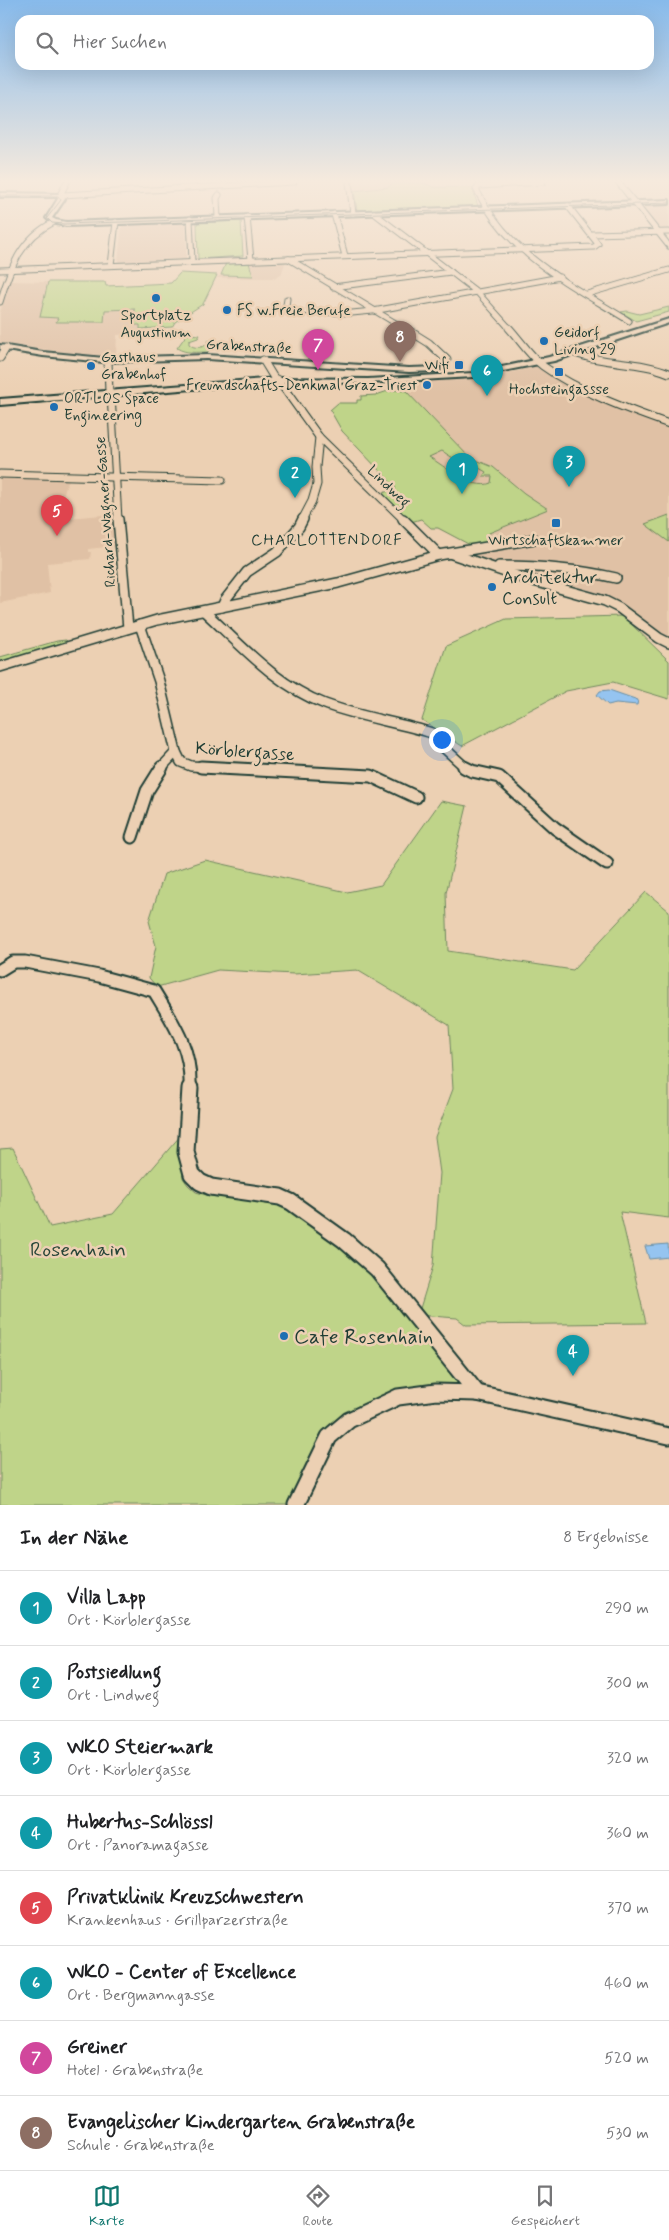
<!DOCTYPE html>
<html lang="de">
<head>
<meta charset="utf-8">
<style>
	:root { --surface:#fff; --page:#f6f6f6; --text:#202124; --muted:#757577; --line:#e0e0e0; --accent:#0f766e }
	body { margin:0; font-family:Mynerve,sans-serif; background:var(--page); color:var(--text) }
	.you { position:absolute; left:441px; top:739px; width:18px; height:18px; margin:-12px; border:4px solid #fff; border-radius:50%; background:#1a73e8; box-shadow:0 0 0 8px #1a73e833 }
	.badge { display:grid; place-items:center; width:32px; height:32px; border-radius:50%; background:var(--accent); color:#fff; font-size:16px; font-weight:700 }
	.pin { position:absolute; translate:-50% -41px; filter:drop-shadow(0 1px 2px #0008) }
	.pin::after { content:''; position:absolute; top:26px; width:18px; height:15px; background:inherit; clip-path:polygon(0 0,100% 0,50% 100%) }
	.list { margin:0; padding:0; list-style:none }
	h2 { display:flex; justify-content:space-between; align-items:center; height:65px; margin:0; padding:0 20px; font-size:21px }
	h2 small { font-size:16px; font-weight:400; color:var(--muted) }
	.list li { display:grid; grid-template-columns:32px 1fr auto; gap:15px; align-items:center; box-sizing:border-box; height:75px; padding:0 20px; border-top:1px solid var(--line) }
	.list b { display:block; font-size:19px; white-space:nowrap }
	.list p { margin:0; font-size:16px; white-space:nowrap; color:var(--muted) }
	.list em { font-size:16px; font-style:normal; color:var(--muted) }
	.icon { flex:none; width:28px; height:28px; fill:none; stroke:currentColor; stroke-width:2; stroke-linecap:round; stroke-linejoin:round }
	.map { position:relative; flex:none; width:669px; height:1505px; overflow:hidden }
	.search { position:absolute; background:var(--surface); box-shadow:0 5px 20px #0002; left:15px; right:15px; top:15px; height:55px; display:flex; align-items:center; gap:12px; box-sizing:border-box; padding:0 18px; border-radius:15px; color:var(--muted); font-size:19px }
	.sheet { height:665px; background:var(--surface) }
	nav { display:flex; justify-content:space-around; align-items:center; box-sizing:border-box; height:70px; border-top:1px solid var(--line); background:var(--surface); font-size:14px; color:var(--muted) }
	nav a { display:grid; justify-items:center; gap:2px }
	nav .on { color:var(--accent) }
	.map>svg:first-child { display:block }
	.built { fill:#e0c1a5 }
	.green { fill:#bfd489; stroke:#6f885e; fill-rule:evenodd }
	.water { fill:#95c4f0; stroke:#668ea5 }
	.lines { fill:none; stroke-linecap:round; stroke-linejoin:round }
	.minor-far4-casing { stroke:#1f3d34; stroke-width:7 }
	.minor-far3-casing { stroke:#1f3d34; stroke-width:9 }
	.minor-far2-casing { stroke:#1f3d34; stroke-width:12 }
	.minor-far1-casing { stroke:#1f3d34; stroke-width:15 }
	.minor-casing { stroke:#1f3d34; stroke-width:19 }
	.major-casing { stroke:#1f3d34; stroke-width:4 }
	.minor-far4 { stroke:#ecd0b3; stroke-width:5 }
	.minor-far3 { stroke:#ecd0b3; stroke-width:7 }
	.minor-far2 { stroke:#ecd0b3; stroke-width:9 }
	.minor-far1 { stroke:#ecd0b3; stroke-width:11 }
	.minor { stroke:#ecd0b3; stroke-width:15 }
	.major { fill:#ecd0b3; fill-rule:evenodd }
	.tram { stroke:#1f3d34; stroke-width:1 }
	.poi-dot { fill:#1f6fb2; stroke:#ecd0b3; stroke-width:2 }
	.labels { text-anchor:middle; stroke-width:5; stroke-linejoin:round; paint-order:stroke }
	.far-poi-label { font-size:15px; fill:#1f3d34; stroke:#ecd0b3; text-anchor:start }
	.far-street-label { font-size:15px; fill:#1f3d34; stroke:#ecd0b3 }
	.far-neighbourhood-label { font-size:16px; letter-spacing:1px; fill:#1f3d34; stroke:#ecd0b3 }
	.poi-label { font-size:18px; fill:#1f3d34; stroke:#ecd0b3; text-anchor:start }
	.street-label { font-size:18px; fill:#1f3d34; stroke:#ecd0b3 }
	.near-park-label { font-size:21px; fill:#274538; stroke:#ecd0b3 }
	.near-poi-label { font-size:21px; fill:#1f3d34; stroke:#ecd0b3; text-anchor:start }
</style>
</head>
<body>
<div class="map">
<svg width="669" height="1505" viewBox="0 0 669 1505">
	<rect width="100%" height="100%" fill="#ecd0b3"/>
	<filter id="ink" filterUnits="userSpaceOnUse"><feTurbulence type="fractalNoise" baseFrequency=".02" numOctaves="2"/><feDisplacementMap in="SourceGraphic" scale="10" xChannelSelector="R" yChannelSelector="G"/><feConvolveMatrix kernelMatrix="1 2 1 2 8 2 1 2 1" color-interpolation-filters="sRGB"/></filter>
	<g filter="url(#ink)">
		<!-- built -->
		<g class="built">
			<polygon points="352,182 393,182 389,187 354,191"/>
			<polygon points="669,205 669,230 660,230 640,206"/>
			<polygon points="186,223 186,259 118,262 122,225"/>
			<polygon points="226,263 285,263 281,275 276,278 216,278 221,275"/>
			<polygon points="9,281 48,282 40,317 58,318 56,321 104,322 104,310 135,309 141,333 117,335 116,355 96,357 0,343 0,313"/>
			<polygon points="536,366 553,375 669,426 669,643 619,608 449,553 472,546 438,528 431,528 421,519 411,522 383,493 396,488 342,431 330,410 338,403 357,403 357,400 361,400 361,396 376,395 391,390 406,391 408,388 403,383 483,377 518,371"/>
			<polygon points="0,478 69,480 58,507 68,507 68,518 114,514 115,546 88,549 88,552 91,552 90,559 47,563 50,593 0,603"/>
		</g>
		<!-- green -->
		<g class="green">
			<polygon points="393,182 421,182 433,187 472,188 478,206 357,210 354,191 389,187"/>
			<polygon points="241,221 243,256 198,259 197,223"/>
			<polygon points="226,263 249,263 253,276 221,275"/>
			<polygon points="180,273 217,275 203,304 175,322 172,327 140,329 140,325 135,325 135,309 105,310 104,322 56,322 58,318 40,317 48,282 105,282 106,286 171,283"/>
			<polygon points="669,307 669,312 636,321 621,312 627,311 639,314"/>
			<path d="M187,334l13,1 -2,3 -9,3v3c5,5 13,4 19,0l-1,-3 8,-1 1,2 -8,10c-11,0 -22,2 -31,-4z"/>
			<path d="M391,390l15,1 63,66 24,10 31,26 24,16 -59,24 2,8 -19,5 -34,-18h-7l-10,-9 -10,3 -28,-29 13,-5 -54,-57 -12,-21 8,-7h19v-3h4v-4l15,-1zM442,451l11,7 5,-2 28,16 -3,4h9l-1,7c-19,8 -46,-17 -62,-26z"/>
			<polygon points="669,515 669,542 645,524"/>
			<polygon points="623,616 669,661 669,699 613,682 566,691 462,746 422,720 446,646 506,619"/>
			<polygon points="66,640 69,644 0,663 0,657 57,641"/>
			<polygon points="441,801 467,806 446,893 448,951 573,970 646,892 669,911 669,1218 620,1212 646,1323 466,1325 457,1318 418,1315 433,1266 440,1173 435,1137 453,1089 449,1025 357,970 294,974 218,970 157,987 149,978 156,946 149,921 164,874 205,860 347,892 381,885"/>
			<polygon points="181,1135 183,1178 188,1185 196,1192 210,1196 284,1205 356,1250 477,1393 398,1397 329,1437 296,1505 0,1505 0,1149 13,1148 50,1227 113,1214"/>
		</g>
		<!-- water -->
		<g class="water">
			<polygon points="609,690 638,700 637,705 616,703 608,705 597,695 600,691"/>
			<polygon points="668,1244 669,1257 649,1259 645,1246"/>
		</g>
		<g class="lines">
			<defs>
				<g id="minor-far4">
					<polyline points="67,182 61,193 62,195 294,182"/>
					<polyline points="349,182 353,213"/>
					<path d="M543,182l-64,4 -3,3c33,67 92,94 153,132"/>
					<polyline points="618,182 669,246"/>
					<polyline points="374,213 477,292 511,330"/>
					<polyline points="334,214 345,256"/>
					<polyline points="247,217 251,260"/>
					<polyline points="218,218 217,198 219,195"/>
					<polyline points="190,219 192,261"/>
					<polyline points="592,234 669,232"/>
					<polyline points="289,259 407,330"/>
					<polyline points="111,265 116,222"/>
					<polyline points="0,270 594,247 598,244 568,206"/>
					<polyline points="333,287 451,272"/>
					<polyline points="587,294 669,270"/>
					<polyline points="287,299 285,311 352,313 373,311 560,277"/>
					<path d="M0,302c10,-34 21,-64 54,-80"/>
				</g>
				<g id="minor-far3">
					<polyline points="405,328 429,343 447,360"/>
					<path d="M509,328c11,12 21,28 34,38 34,25 86,44 126,58"/>
					<path d="M573,352c31,13 65,8 96,21"/>
					<polyline points="0,358 6,348"/>
					<polyline points="108,360 109,394"/>
					<polyline points="263,360 274,378 278,380 319,437 404,520"/>
					<polyline points="111,394 118,520"/>
					<polyline points="0,474 222,480"/>
					<polyline points="302,520 312,501 317,484 316,467 319,437"/>
				</g>
				<g id="minor-far2">
					<polyline points="118,519 128,628"/>
					<polyline points="403,519 439,555"/>
					<polyline points="452,554 523,578 605,601 619,608 659,638 669,643"/>
					<path d="M499,566c40,0 78,3 117,12"/>
					<polyline points="222,607 225,600 247,572 277,552 299,527 303,519"/>
					<path d="M204,611c37,34 73,75 121,93 34,13 72,18 107,29l11,14 23,21"/>
					<polyline points="140,625 159,681 176,752 181,762 191,766 224,768"/>
					<polyline points="0,667 157,620 338,583 439,555 534,539"/>
					<polyline points="161,768 176,752"/>
				</g>
				<g id="minor-far1">
					<polyline points="201,767 371,776 416,797"/>
					<polyline points="464,767 472,771 499,777 555,828 607,864"/>
					<polyline points="132,837 147,791 162,767"/>
					<path d="M0,970l13,-8h12l74,14 55,15c20,33 38,58 36,98"/>
				</g>
				<g id="minor">
					<polyline points="190,1088 186,1152 192,1174 200,1182 211,1187 280,1197 291,1202 344,1240 377,1269 477,1393"/>
					<polyline points="296,1505 329,1437 349,1420 398,1397 436,1392 477,1393 669,1436"/>
				</g>
				<g id="major">
					<polygon points="0,193 64,194 65,199 52,218 56,220 66,222 669,200 669,204 66,226 52,223 46,218 59,197 0,197"/>
					<polygon points="669,319 669,323 554,361 473,377 368,383 278,382 0,405 0,399 278,378 368,379 473,373 549,357"/>
					<polygon points="0,345 43,352 104,358 207,355 409,368 439,367 443,369 439,371 409,372 207,359 104,362 43,356 0,349"/>
				</g>
			</defs>
			<!-- minor-far4 casing -->
			<use href="#minor-far4" class="minor-far4-casing"/>
			<!-- minor-far3 casing -->
			<use href="#minor-far3" class="minor-far3-casing"/>
			<!-- minor-far2 casing -->
			<use href="#minor-far2" class="minor-far2-casing"/>
			<!-- minor-far1 casing -->
			<use href="#minor-far1" class="minor-far1-casing"/>
			<!-- minor casing -->
			<use href="#minor" class="minor-casing"/>
			<!-- major casing -->
			<use href="#major" class="major-casing"/>
			<!-- minor-far4 -->
			<use href="#minor-far4" class="minor-far4"/>
			<!-- minor-far3 -->
			<use href="#minor-far3" class="minor-far3"/>
			<!-- minor-far2 -->
			<use href="#minor-far2" class="minor-far2"/>
			<!-- minor-far1 -->
			<use href="#minor-far1" class="minor-far1"/>
			<!-- minor -->
			<use href="#minor" class="minor"/>
			<!-- major -->
			<use href="#major" class="major"/>
			<!-- tram -->
			<polyline class="tram" points="0,196 58,196 61,200 47,218 52,223 64,224 669,203"/>
		</g>
	</g>
	<!-- sky -->
	<linearGradient id="sky" x2="0" y2="1"><stop stop-color="#87baeb"/><stop offset="0.46" stop-color="#f6eadd"/><stop offset="1" stop-color="#f6eadd" stop-opacity="0"/></linearGradient>
	<rect width="669" height="393" fill="url(#sky)"/>
	<!-- markers -->
	<g class="poi-dot">
		<circle cx="156" cy="298" r="5"/>
		<circle cx="227" cy="310" r="5"/>
		<circle cx="544" cy="341" r="5"/>
		<rect x="454" y="360" width="10" height="10" rx="2.5"/>
		<circle cx="91" cy="366" r="5"/>
		<rect x="554" y="367" width="10" height="10" rx="2.5"/>
		<circle cx="427" cy="385" r="5"/>
		<circle cx="54" cy="407" r="5"/>
		<rect x="551" y="518" width="10" height="10" rx="2.5"/>
		<circle cx="492" cy="587" r="5"/>
		<circle cx="284" cy="1336" r="5"/>
	</g>
	<g class="labels">
		<!-- far-poi labels -->
		<g class="far-poi-label">
			<text x="237" y="315">FS w.Freie Berufe</text>
			<text x="156" y="320" text-anchor="middle">Sportplatz<tspan x="156" dy="17">Augustinum</tspan></text>
			<text x="554" y="337">Geidorf<tspan x="554" dy="17">Living 29</tspan></text>
			<text x="101" y="362">Gasthaus<tspan x="101" dy="17">Grabenhof</tspan></text>
			<text x="449" y="370" text-anchor="end">Wifi</text>
			<text x="417" y="390" text-anchor="end">Freundschafts-Denkmal Graz-Triest</text>
			<text x="559" y="394" text-anchor="middle">Hochsteingassse</text>
			<text x="64" y="403">ORTLOS Space<tspan x="64" dy="17">Engineering</tspan></text>
			<text x="556" y="545" text-anchor="middle">Wirtschaftskammer</text>
		</g>
		<!-- far-street labels -->
		<g class="far-street-label">
			<text transform="translate(249 346) rotate(3)" y="5">Grabenstraße</text>
			<text transform="translate(389 486) rotate(44)" y="5">Lindweg</text>
			<text transform="translate(105 512) rotate(-94)" y="5">Richard-Wagner-Gasse</text>
		</g>
		<!-- far-neighbourhood labels -->
		<g class="far-neighbourhood-label">
			<text x="327" y="545">CHARLOTTENDORF</text>
		</g>
		<!-- poi labels -->
		<g class="poi-label">
			<text x="502" y="583">Architektur<tspan x="502" dy="21">Consult</tspan></text>
		</g>
		<!-- street labels -->
		<g class="street-label">
			<text transform="translate(245 751) rotate(4)" y="6">Körblergasse</text>
		</g>
		<!-- near-park labels -->
		<g class="near-park-label">
			<text x="78" y="1256">Rosenhain</text>
		</g>
		<!-- near-poi labels -->
		<g class="near-poi-label">
			<text x="294" y="1343">Cafe Rosenhain</text>
		</g>
	</g>
</svg>
<div class="you"></div>
<div class="pin badge" style="left:462px;top:494px;background:#0f9aa8">1</div>
<div class="pin badge" style="left:295px;top:498px;background:#0f9aa8">2</div>
<div class="pin badge" style="left:569px;top:487px;background:#0f9aa8">3</div>
<div class="pin badge" style="left:573px;top:1376px;background:#0f9aa8">4</div>
<div class="pin badge" style="left:57px;top:536px;background:#e0444e">5</div>
<div class="pin badge" style="left:487px;top:396px;background:#0f9aa8">6</div>
<div class="pin badge" style="left:318px;top:370px;background:#d1479c">7</div>
<div class="pin badge" style="left:400px;top:362px;background:#8d6e63">8</div>
<div class="search"><svg class="icon" aria-label="search" viewBox="0 0 24 24"><circle cx="10" cy="10" r="6"/><path d="M15 15l6 6"/></svg>Hier suchen</div>
</div>
<section class="sheet">
<h2>In der Nähe<small>8 Ergebnisse</small></h2>
<ul class="list">
<li><span class="badge" style="background:#0f9aa8">1</span><div><b>Villa Lapp</b><p>Ort · Körblergasse</p></div><em>290 m</em></li>
<li><span class="badge" style="background:#0f9aa8">2</span><div><b>Postsiedlung</b><p>Ort · Lindweg</p></div><em>300 m</em></li>
<li><span class="badge" style="background:#0f9aa8">3</span><div><b>WKO Steiermark</b><p>Ort · Körblergasse</p></div><em>320 m</em></li>
<li><span class="badge" style="background:#0f9aa8">4</span><div><b>Hubertus-Schlössl</b><p>Ort · Panoramagasse</p></div><em>360 m</em></li>
<li><span class="badge" style="background:#e0444e">5</span><div><b>Privatklinik Kreuzschwestern</b><p>Krankenhaus · Grillparzerstraße</p></div><em>370 m</em></li>
<li><span class="badge" style="background:#0f9aa8">6</span><div><b>WKO - Center of Excellence</b><p>Ort · Bergmanngasse</p></div><em>460 m</em></li>
<li><span class="badge" style="background:#d1479c">7</span><div><b>Greiner</b><p>Hotel · Grabenstraße</p></div><em>520 m</em></li>
<li><span class="badge" style="background:#8d6e63">8</span><div><b>Evangelischer Kindergarten Grabenstraße</b><p>Schule · Grabenstraße</p></div><em>530 m</em></li>
</ul>
</section>
<nav>
<a class="on"><svg class="icon" aria-label="map" viewBox="0 0 24 24"><path d="M3 6l6-2 6 2 6-2v14l-6 2-6-2-6 2zM9 4v14M15 6v14"/></svg>Karte</a>
<a><svg class="icon" aria-label="directions" viewBox="0 0 24 24"><path d="M12 3l9 9-9 9-9-9zM9 14v-3h6M13 9l2 2-2 2"/></svg>Route</a>
<a><svg class="icon" aria-label="saved" viewBox="0 0 24 24"><path d="M7 4h10v16l-5-4-5 4z"/></svg>Gespeichert</a>
</nav>
</body>
</html>
